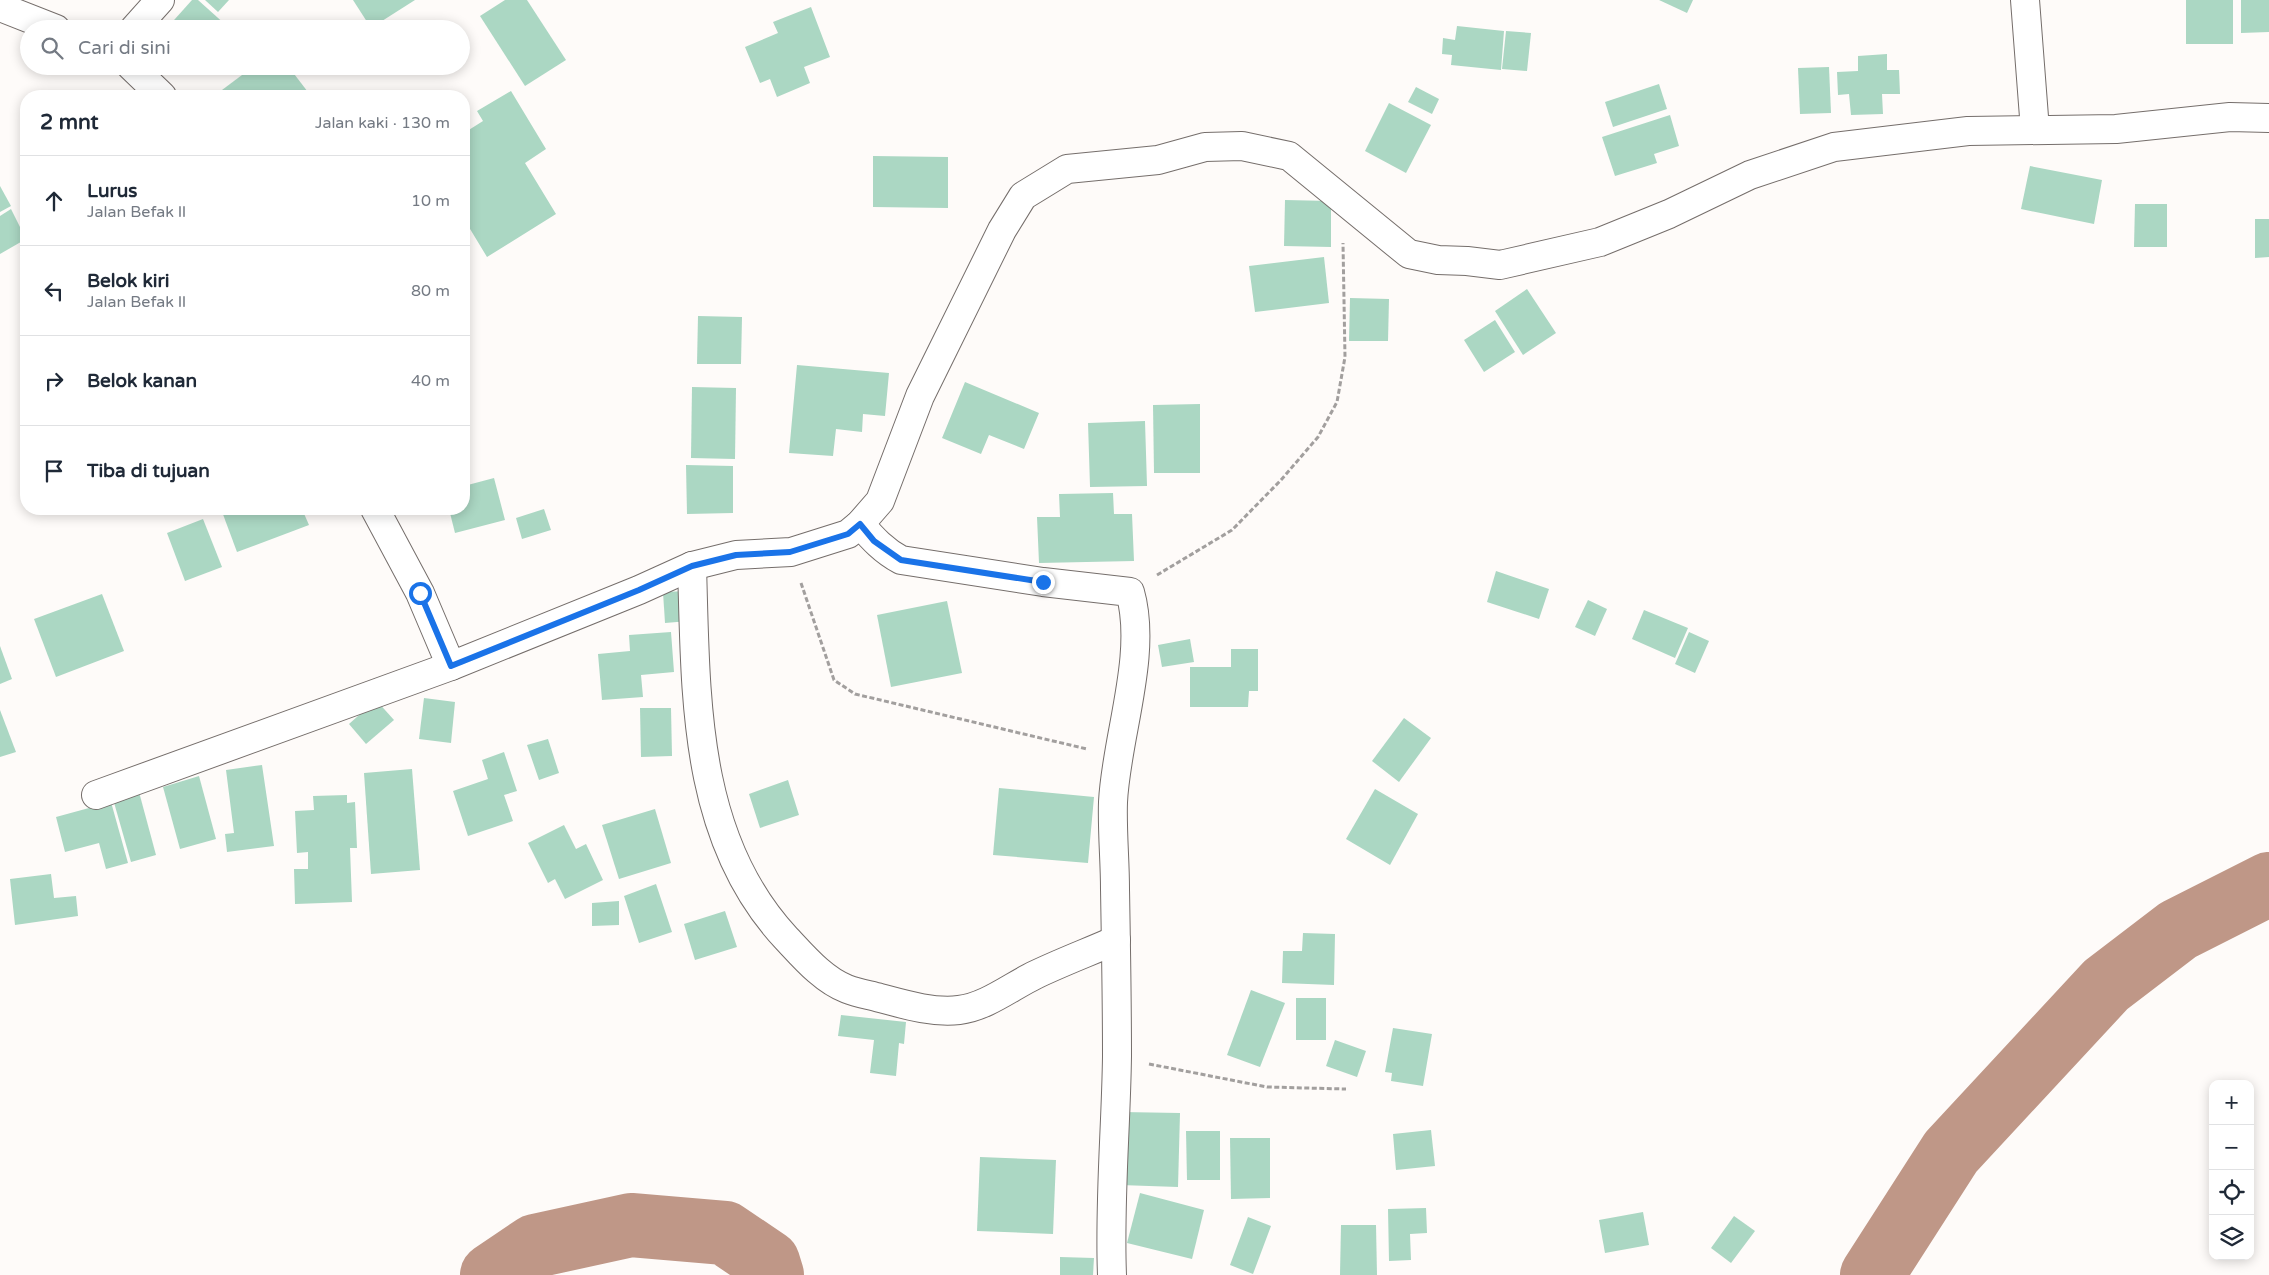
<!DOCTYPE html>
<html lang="id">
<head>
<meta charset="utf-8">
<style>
	:root { --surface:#fff; --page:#f6f6f7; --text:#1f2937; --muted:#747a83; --line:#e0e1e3 }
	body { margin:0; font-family:"Varela Round",sans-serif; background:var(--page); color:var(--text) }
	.controls { position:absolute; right:15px; bottom:15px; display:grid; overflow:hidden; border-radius:10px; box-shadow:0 2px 12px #0003 }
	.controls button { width:45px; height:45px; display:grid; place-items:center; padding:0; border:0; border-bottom:1px solid var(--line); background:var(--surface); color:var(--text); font:25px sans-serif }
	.stop { position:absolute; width:15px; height:15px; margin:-11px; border:4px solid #1a73e8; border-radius:50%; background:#fff }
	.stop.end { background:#1a73e8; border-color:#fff; box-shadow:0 1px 5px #0008 }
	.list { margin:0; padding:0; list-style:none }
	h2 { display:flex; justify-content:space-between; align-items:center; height:65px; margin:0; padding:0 20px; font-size:21px }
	h2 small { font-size:16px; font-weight:400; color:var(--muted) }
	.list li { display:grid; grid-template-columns:32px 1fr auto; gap:15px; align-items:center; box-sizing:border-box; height:90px; padding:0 20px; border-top:1px solid var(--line) }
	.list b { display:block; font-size:19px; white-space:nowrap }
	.list p { margin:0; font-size:16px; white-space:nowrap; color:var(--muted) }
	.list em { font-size:16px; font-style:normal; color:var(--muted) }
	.icon { flex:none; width:28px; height:28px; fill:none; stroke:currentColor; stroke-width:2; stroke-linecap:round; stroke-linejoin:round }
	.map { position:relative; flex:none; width:2269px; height:1275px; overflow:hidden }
	.search { position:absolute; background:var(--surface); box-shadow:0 2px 12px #0003; left:20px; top:20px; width:450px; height:55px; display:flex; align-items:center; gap:12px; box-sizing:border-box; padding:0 18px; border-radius:28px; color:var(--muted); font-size:19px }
	.panel { position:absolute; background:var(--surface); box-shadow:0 2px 12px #0003; left:20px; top:90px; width:450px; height:425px; border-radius:20px }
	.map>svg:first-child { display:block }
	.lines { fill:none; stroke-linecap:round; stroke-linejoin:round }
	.river { stroke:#bf9787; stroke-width:64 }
	.building { fill:#abd7c3 }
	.minor-casing { stroke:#756e6b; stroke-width:30 }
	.path { stroke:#a29f9e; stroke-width:3; stroke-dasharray:5 2.5; stroke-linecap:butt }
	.minor { stroke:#fff; stroke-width:28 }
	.route { stroke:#1a73e8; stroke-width:6 }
</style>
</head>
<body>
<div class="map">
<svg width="2269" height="1275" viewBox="0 0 2269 1275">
	<rect width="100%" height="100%" fill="#fefbf9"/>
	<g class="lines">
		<!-- river -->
		<g class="river">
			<polyline points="492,1275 535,1246 631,1225 725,1233 768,1262 772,1275"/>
			<polyline points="1872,1275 1951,1152 2106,985 2178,930 2269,884"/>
		</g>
	</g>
	<!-- building -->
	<g class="building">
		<polygon points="192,0 198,0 227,26 224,29 166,29"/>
		<polygon points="205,0 229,0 218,12"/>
		<polygon points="353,0 415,0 371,28"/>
		<polygon points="505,0 527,0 566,60 525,86 480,16"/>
		<polygon points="1659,0 1693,0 1687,13"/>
		<rect x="2186" y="0" width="47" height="44"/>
		<polygon points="2241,0 2269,0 2269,32 2241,33"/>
		<polygon points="811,7 830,57 804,67 810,83 777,97 770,79 760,83 745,47 778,33 773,22"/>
		<polygon points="1457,26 1504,31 1501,70 1451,65 1452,55 1442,54 1443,38 1455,40"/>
		<polygon points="1506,31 1531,33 1527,71 1502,69"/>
		<polygon points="1887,54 1887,70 1899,70 1900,94 1882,94 1883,114 1851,115 1849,94 1838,95 1837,72 1858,71 1858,56"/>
		<polygon points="254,66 288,66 311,96 226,96 222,90"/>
		<polygon points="1829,67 1831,113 1800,114 1798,68"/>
		<polygon points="1659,84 1667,109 1613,127 1605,102"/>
		<polygon points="1416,87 1439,99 1432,114 1408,102"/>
		<polygon points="511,91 546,149 525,163 556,214 487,257 464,219 464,133 483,121 477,111"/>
		<polygon points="1389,103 1431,125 1406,173 1365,151"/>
		<polygon points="1670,115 1679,146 1654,154 1657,163 1615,176 1602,137"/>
		<polygon points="873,156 948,157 948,208 873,207"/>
		<polygon points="2030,166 2102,180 2094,224 2021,209"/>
		<polygon points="0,186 11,206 0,212"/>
		<polygon points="1285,200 1331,201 1331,247 1284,246"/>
		<polygon points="2135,204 2167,204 2167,247 2134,247"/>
		<polygon points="11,209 26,239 0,254 0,216"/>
		<polygon points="2255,219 2269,219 2269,257 2255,258"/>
		<polygon points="1324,257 1329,303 1255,312 1249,266"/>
		<polygon points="1527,289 1556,333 1523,355 1495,311"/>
		<polygon points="1350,298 1389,299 1388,341 1349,341"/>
		<polygon points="698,316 742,317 741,364 697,364"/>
		<polygon points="1495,320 1515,352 1484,372 1464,340"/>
		<polygon points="797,365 889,373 885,416 863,414 862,432 836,429 833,456 789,453"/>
		<polygon points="965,382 1039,413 1024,449 989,435 981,454 942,438"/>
		<polygon points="692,387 736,388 735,459 691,458"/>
		<polygon points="1200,404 1200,473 1154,473 1153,405"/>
		<polygon points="1145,421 1147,486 1090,487 1088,423"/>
		<polygon points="686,465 733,466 733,513 687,514"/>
		<polygon points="494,478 505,520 455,533 449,509 464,509 464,486"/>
		<polygon points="1113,493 1114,514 1132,514 1134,561 1039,563 1037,517 1060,517 1059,494"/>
		<polygon points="221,509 302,509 309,525 237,552"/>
		<polygon points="544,509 551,530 522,539 516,518"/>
		<polygon points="203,519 222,567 185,581 167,533"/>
		<polygon points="1496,571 1549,589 1539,619 1487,602"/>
		<polygon points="688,591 689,621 665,623 663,592"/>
		<polygon points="102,594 124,651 56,677 34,619"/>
		<polygon points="1588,600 1607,609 1595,636 1575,627"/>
		<polygon points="947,601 962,673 891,687 877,615"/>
		<polygon points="1644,610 1688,628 1675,658 1632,639"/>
		<polygon points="671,632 674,672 641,675 643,697 602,700 598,654 630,651 629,635"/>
		<polygon points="1689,632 1709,641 1695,673 1675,664"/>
		<polygon points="1190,639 1194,662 1162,667 1158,645"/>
		<polygon points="0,646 12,679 0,684"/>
		<polygon points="1231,649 1258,649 1258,691 1249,691 1248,707 1190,707 1190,667 1231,667"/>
		<polygon points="424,698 455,702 451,743 419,739"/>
		<polygon points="376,700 394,720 366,744 349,724"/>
		<polygon points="640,708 671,708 672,756 641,757"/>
		<polygon points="0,710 16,752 0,757"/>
		<polygon points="1404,718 1431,738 1399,782 1372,761"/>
		<polygon points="548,739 559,773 539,780 527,745"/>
		<polygon points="504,752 517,791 504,795 513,821 468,836 453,791 488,779 482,760"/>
		<polygon points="262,765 274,846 227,852 225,834 234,833 226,770"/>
		<polygon points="412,769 420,870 371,874 364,773"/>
		<polygon points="199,776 216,839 180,849 163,787"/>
		<polygon points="788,780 799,815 760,828 749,794"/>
		<polygon points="999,788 1094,797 1088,863 993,855"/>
		<polygon points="1375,789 1418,814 1390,865 1346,839"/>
		<polygon points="139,792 156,855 131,862 113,799"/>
		<polygon points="347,795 347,803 355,802 357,848 350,848 352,902 295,904 294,869 308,869 308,852 297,853 295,811 314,810 313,796"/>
		<polygon points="111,802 128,863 106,869 99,843 65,852 56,817"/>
		<polygon points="655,809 671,863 619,879 602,825"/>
		<polygon points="564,825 576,849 586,844 603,880 565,899 555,879 548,883 528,843"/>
		<polygon points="51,874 54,898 76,896 78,916 15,925 10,879"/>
		<polygon points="656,884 672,932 639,943 624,896"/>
		<polygon points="619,901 619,925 592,926 592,903"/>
		<polygon points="725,911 737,947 695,960 684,924"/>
		<polygon points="1303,933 1335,934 1334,985 1282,983 1283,951 1302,951"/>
		<polygon points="1251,990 1285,1003 1260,1067 1227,1055"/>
		<rect x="1296" y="998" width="30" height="42"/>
		<polygon points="841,1015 906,1022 904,1044 899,1043 896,1076 870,1073 874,1040 838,1036"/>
		<polygon points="1393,1028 1432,1034 1423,1086 1391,1081 1392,1073 1385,1072"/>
		<polygon points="1335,1040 1366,1051 1357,1077 1326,1066"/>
		<polygon points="1122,1112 1180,1113 1178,1187 1120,1185"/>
		<polygon points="1431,1130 1435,1166 1396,1170 1393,1134"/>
		<polygon points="1186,1131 1220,1131 1220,1180 1187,1180"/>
		<polygon points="1230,1138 1270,1138 1270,1198 1231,1199"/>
		<polygon points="980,1157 1056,1160 1053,1234 977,1231"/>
		<polygon points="1140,1193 1204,1210 1192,1259 1127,1243"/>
		<polygon points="1426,1208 1427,1233 1410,1234 1411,1260 1389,1261 1388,1209"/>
		<polygon points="1643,1212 1649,1245 1605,1253 1599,1220"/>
		<polygon points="1734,1216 1755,1231 1731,1263 1711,1248"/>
		<polygon points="1248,1217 1271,1226 1253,1274 1230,1265"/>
		<polygon points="1341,1225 1376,1225 1377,1275 1340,1275"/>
		<polygon points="1060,1257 1094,1258 1093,1275 1060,1275"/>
	</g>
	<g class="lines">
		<defs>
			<g id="minor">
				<polyline points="2025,0 2035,130"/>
				<polyline points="0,7 56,29"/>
				<polyline points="134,29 160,0"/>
				<polyline points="131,66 162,96"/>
				<polyline points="375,509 420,593 451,666 639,590 692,566 736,555 791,552 848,534 860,524 880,501 920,396 1002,230 1023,196 1067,169 1158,160 1205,147 1242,146 1289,156 1409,254 1438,260 1467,261 1500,265 1600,242 1669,214 1750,175 1834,147 1968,131 2116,129 2230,117 2269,118"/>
				<path d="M860,524c13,15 24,27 41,36l142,22 87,10c18,63 -14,145 -17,210 -1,29 2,58 2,87 1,56 2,111 2,167 -1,73 -8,146 -5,219"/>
				<path d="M692,566c4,129 0,271 94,372 17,18 37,42 61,51 10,4 22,6 33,9 26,7 53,15 79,12 27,-3 53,-24 76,-35 27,-13 54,-23 81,-35"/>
				<polyline points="96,795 451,666"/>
			</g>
		</defs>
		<!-- minor casing -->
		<use href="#minor" class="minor-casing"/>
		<!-- path -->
		<g class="path">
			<polyline points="1157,575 1232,530 1281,480 1318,437 1337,402 1345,357 1343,243"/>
			<polyline points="801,583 834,680 855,694 1087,749"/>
			<polyline points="1149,1064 1267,1087 1346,1089"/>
		</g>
		<!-- minor -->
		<use href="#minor" class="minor"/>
	</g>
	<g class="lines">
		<!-- route -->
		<polyline class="route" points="420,593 451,666 639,590 692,566 736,555 790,552 848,534 860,524 874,541 901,560 1043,582"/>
	</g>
</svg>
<div class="controls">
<button>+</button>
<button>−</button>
<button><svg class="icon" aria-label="locate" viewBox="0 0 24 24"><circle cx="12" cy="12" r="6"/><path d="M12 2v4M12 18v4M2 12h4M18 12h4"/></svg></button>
<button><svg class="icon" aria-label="layers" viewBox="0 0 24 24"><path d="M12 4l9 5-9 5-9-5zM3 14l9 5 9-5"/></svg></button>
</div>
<div class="stop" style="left:420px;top:593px"></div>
<div class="stop end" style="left:1043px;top:582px"></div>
<div class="search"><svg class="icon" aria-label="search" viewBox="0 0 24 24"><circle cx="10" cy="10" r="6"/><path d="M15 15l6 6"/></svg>Cari di sini</div>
<section class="panel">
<h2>2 mnt<small>Jalan kaki · 130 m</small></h2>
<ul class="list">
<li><svg class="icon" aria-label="ahead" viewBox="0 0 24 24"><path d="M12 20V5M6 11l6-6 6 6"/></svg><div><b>Lurus</b><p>Jalan Befak ll</p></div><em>10 m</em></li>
<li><svg class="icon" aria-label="left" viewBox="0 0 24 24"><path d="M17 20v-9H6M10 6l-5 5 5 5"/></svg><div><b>Belok kiri</b><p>Jalan Befak ll</p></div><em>80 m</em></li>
<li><svg class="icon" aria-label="right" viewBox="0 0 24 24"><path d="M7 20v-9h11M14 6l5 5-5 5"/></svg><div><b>Belok kanan</b></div><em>40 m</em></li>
<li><svg class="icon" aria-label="arrive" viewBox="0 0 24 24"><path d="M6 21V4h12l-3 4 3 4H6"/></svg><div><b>Tiba di tujuan</b></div></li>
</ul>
</section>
</div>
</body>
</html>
